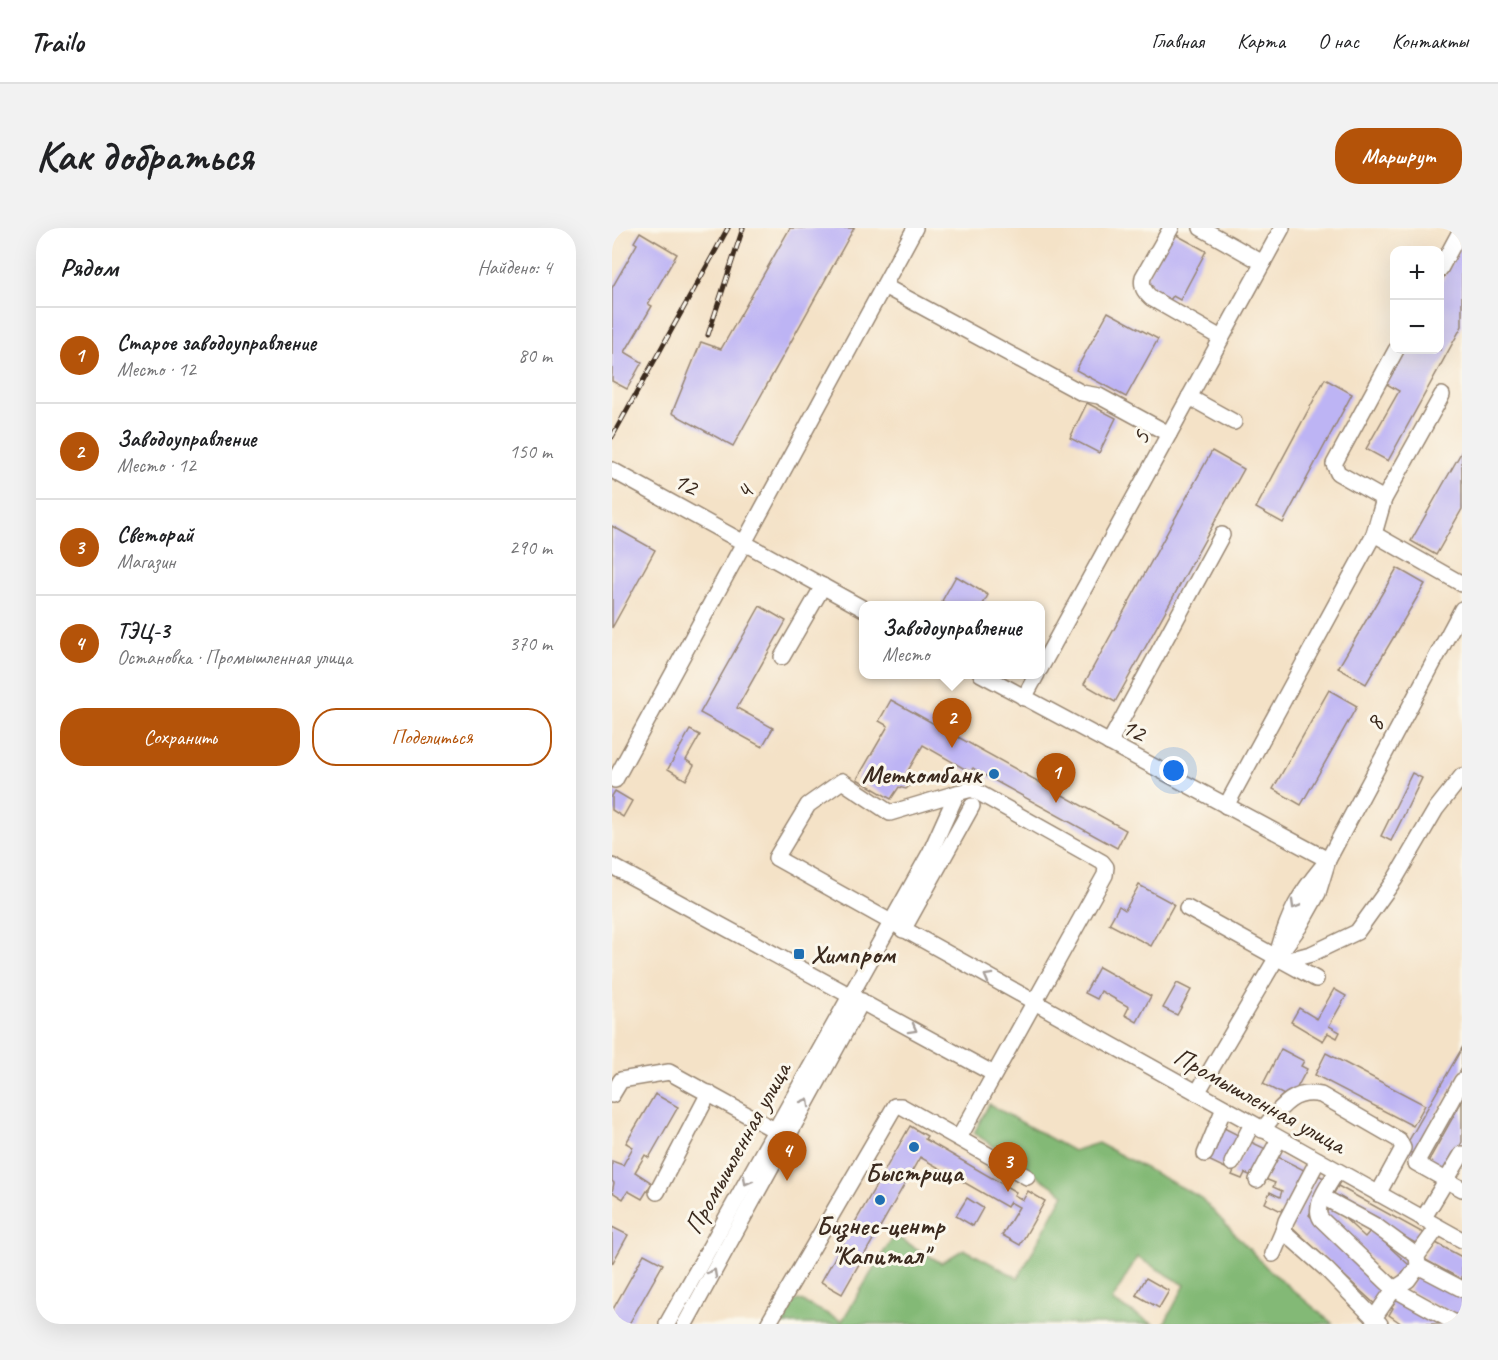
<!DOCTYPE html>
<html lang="ru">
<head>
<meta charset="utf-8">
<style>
	:root { --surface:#fff; --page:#f2f2f2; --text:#202124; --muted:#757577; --line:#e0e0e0; --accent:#b45309 }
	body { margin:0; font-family:Caveat,sans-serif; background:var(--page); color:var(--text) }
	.controls { position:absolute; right:18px; top:18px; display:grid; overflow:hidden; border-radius:12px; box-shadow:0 6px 24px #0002 }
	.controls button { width:54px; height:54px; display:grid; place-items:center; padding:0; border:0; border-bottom:2px solid var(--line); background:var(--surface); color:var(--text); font:30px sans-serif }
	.you { position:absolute; left:562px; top:543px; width:21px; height:21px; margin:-15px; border:4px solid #fff; border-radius:50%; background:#1a73e8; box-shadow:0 0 0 9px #1a73e833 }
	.badge { display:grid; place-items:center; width:39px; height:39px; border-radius:50%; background:var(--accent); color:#fff; font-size:20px; font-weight:700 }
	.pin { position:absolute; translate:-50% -50px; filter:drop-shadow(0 2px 3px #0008) }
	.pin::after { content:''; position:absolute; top:32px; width:21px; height:18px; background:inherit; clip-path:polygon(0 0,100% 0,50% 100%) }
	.popup { position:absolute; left:247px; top:373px; width:186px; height:78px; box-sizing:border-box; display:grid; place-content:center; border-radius:12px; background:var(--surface); filter:drop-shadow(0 2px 4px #0005); font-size:20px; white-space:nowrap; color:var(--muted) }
	.popup b { font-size:22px; color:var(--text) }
	.popup::after { content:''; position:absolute; left:50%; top:100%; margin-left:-12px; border:12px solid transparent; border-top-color:var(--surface) }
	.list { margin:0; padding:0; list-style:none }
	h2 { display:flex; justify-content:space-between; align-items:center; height:78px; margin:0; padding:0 24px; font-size:26px }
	h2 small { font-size:20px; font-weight:400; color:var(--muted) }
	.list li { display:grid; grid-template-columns:39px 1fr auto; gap:18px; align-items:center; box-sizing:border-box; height:96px; padding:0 24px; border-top:2px solid var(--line) }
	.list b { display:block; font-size:22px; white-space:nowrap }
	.list p { margin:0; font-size:20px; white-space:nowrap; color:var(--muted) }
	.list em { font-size:20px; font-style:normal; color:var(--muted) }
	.actions { display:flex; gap:12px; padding:18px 24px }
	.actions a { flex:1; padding:14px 0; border:2px solid var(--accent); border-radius:24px; text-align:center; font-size:21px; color:var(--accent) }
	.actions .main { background:var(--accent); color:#fff }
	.map { position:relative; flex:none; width:850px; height:1096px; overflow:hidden; border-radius:24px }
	header { display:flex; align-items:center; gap:36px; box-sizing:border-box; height:84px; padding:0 30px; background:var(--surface); border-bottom:2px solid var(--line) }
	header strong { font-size:28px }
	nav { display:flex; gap:33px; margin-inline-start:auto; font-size:21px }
	.intro { display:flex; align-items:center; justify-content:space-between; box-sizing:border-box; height:144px; padding:0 36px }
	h1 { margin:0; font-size:42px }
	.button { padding:15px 27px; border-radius:24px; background:var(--accent); color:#fff; font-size:21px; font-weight:700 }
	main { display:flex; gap:36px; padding:0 36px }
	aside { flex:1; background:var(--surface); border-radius:24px; box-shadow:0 6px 24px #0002 }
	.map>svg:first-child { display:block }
	.forest { fill:#83b976; stroke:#5f724a; stroke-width:1.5 }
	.building { fill:#bdb4f4 }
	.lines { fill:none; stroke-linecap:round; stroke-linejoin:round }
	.minor-casing { stroke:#988672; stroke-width:18 }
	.minor { stroke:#fff; stroke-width:15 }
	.rail-casing { stroke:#3b2a1e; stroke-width:5 }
	.rail { stroke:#fbf7ec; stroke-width:3; stroke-dasharray:9; stroke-linecap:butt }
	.oneway { stroke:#a79f9a }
	.poi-dot { fill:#1f6fb2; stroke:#fbf7ec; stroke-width:2 }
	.labels { text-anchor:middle; stroke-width:6; stroke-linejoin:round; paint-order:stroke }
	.street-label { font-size:26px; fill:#3b2a1e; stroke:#fbf7ec }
	.poi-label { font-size:26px; font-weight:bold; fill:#3b2a1e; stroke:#fbf7ec }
</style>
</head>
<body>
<header>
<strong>Trailo</strong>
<nav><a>Главная</a><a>Карта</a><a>О нас</a><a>Контакты</a></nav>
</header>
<div class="intro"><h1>Как добраться</h1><a class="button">Маршрут</a></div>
<main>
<aside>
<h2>Рядом<small>Найдено: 4</small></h2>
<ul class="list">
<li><span class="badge">1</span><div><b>Старое заводоуправление</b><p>Место · 12</p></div><em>80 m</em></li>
<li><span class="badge">2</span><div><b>Заводоуправление</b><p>Место · 12</p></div><em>150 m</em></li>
<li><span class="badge">3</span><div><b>Светорай</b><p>Магазин</p></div><em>290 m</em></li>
<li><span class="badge">4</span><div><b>ТЭЦ-3</b><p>Остановка · Промышленная улица</p></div><em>370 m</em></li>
</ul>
<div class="actions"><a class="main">Сохранить</a><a>Поделиться</a></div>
</aside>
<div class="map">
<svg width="850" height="1096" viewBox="0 0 850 1096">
	<rect width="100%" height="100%" fill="#fbf7ec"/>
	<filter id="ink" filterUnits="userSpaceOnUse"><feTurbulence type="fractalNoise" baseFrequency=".0167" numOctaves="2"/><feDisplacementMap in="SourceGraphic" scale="12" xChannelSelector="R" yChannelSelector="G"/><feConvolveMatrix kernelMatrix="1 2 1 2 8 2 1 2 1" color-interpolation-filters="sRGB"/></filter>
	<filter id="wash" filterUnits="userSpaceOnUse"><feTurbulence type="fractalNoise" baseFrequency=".008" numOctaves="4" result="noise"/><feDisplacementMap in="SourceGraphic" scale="24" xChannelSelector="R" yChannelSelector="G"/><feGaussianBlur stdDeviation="1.35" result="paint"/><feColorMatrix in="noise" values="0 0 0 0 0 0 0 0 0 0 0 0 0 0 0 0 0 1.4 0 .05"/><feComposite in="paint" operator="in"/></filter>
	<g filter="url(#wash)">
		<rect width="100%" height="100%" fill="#f4e2c7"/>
		<!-- forest -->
		<polygon class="forest" points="377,876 461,923 486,915 588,969 656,1041 721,1096 552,1096 573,1057 525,1029 500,1073 541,1096 165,1096 177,1075 187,1072 230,1093 282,1007 329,1035 352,1021 406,1050 452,966 362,905"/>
		<g id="blocks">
			<!-- building -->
			<g class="building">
				<polygon points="178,0 242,0 121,218 60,185 89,114 109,121"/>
				<polygon points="28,4 65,26 36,76 40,78 13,124 30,134 15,161 0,153 0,60 25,16 22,14"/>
				<polygon points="559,4 594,23 568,72 561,68 558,72 539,62 541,58 532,53"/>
				<polygon points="850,15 850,98 776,233 754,221 787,163 773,155 791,122 828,122 828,56"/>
				<polygon points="496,84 546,111 514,169 464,142"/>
				<polygon points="713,151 740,166 671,295 644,280"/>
				<polygon points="475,175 504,190 487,225 458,210"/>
				<polygon points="600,223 632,241 503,474 472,456"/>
				<polygon points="850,223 850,281 824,327 799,313"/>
				<polygon points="0,298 43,322 0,400"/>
				<polygon points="785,340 813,356 754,456 726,440"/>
				<polygon points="344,348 376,367 370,378 338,378 330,373"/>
				<polygon points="148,378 174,393 125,480 161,500 150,519 88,485"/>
				<polygon points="717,462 745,478 689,577 661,561"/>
				<polygon points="279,472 514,602 505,620 367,544 361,540 358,544 311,517 294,546 299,551 300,556 294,561 287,559 279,571 245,551 276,498 267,493"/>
				<polygon points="78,502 88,507 74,532 82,537 74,552 56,541"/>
				<polygon points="800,545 810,550 779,613 769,608"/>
				<polygon points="3,563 20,573 11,589 0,582 0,568"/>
				<polygon points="527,657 562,676 539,718 497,696 507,678 513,682"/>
				<polygon points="487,739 539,768 525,794 513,787 517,779 489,763 485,771 473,765"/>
				<polygon points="565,755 579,762 565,787 551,780"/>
				<polygon points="722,761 734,768 717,798 728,804 725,810 716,805 711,813 679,794 687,780 705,791"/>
				<polygon points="850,820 850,840 801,926 792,921"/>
				<polygon points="669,821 692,833 689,838 695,841 681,867 676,864 674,868 651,856"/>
				<polygon points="714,825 813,877 801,898 703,847"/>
				<polygon points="43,866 66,879 37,930 33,927 23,944 40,955 30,971 16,963 11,971 0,964 2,955 0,953 0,933 11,937 21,919 14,915"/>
				<polygon points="850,873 850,914 834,944 816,934"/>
				<polygon points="298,898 315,908 313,911 404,964 402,967 411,972 416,963 433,973 408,1017 390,1007 407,979 398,974 395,979 308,929 230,1066 209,1054"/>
				<polygon points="610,899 628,908 613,940 594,931"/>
				<polygon points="637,913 656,922 642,949 633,945 630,951 620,947"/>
				<polygon points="664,928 692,942 671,984 653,975 658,964 668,969 670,963 661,959 663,955 653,951"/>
				<polygon points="706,947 716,952 697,987 776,1060 766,1079 679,998"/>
				<polygon points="726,958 813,1006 807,1017 720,969"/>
				<polygon points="355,970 371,980 361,998 344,988"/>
				<polygon points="719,978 753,1009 759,1002 797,1037 784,1052 712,987"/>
				<polygon points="0,999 16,1007 0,1036"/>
				<polygon points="822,1014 850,1029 850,1052 812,1031"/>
				<polygon points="32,1026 51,1036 17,1096 12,1096 0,1089 0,1083"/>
				<polygon points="807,1044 850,1067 850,1090 797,1062"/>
				<polygon points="534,1050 557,1063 547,1080 524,1067"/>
				<polygon points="780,1068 831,1096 790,1096 777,1087 781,1080 776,1077"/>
			</g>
		</g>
	</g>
	<g filter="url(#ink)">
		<use href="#blocks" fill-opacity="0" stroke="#988672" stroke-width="1.5"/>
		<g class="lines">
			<defs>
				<g id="minor">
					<path d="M559,0l-28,49c-2,10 1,14 8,21l70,40"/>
					<polyline points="589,0 651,35"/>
					<polyline points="828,41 850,0"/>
					<polyline points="272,58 470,165 487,168 557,206"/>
					<polyline points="577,169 622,194"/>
					<polyline points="0,242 252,381"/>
					<polyline points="772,271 726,245 722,236 784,122"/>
					<polyline points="762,306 850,356"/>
					<polyline points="170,429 211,358"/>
					<polyline points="428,441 670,0"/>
					<polyline points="369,446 716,632"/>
					<polyline points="412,470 425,446"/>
					<polyline points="497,515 610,307"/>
					<polyline points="0,550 3,552 303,0"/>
					<polyline points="345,565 278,585 230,553 196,577 164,630 850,1012"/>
					<polyline points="614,578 762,306 772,271 830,167"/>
					<polyline points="0,638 382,846"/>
					<polyline points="575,680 704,751"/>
					<polyline points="291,702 360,578"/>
					<path d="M667,720c10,-35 20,-53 43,-81"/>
					<polyline points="673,733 699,726 745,704 783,651 824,581 850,548"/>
					<polyline points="850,853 804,935 850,961"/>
					<polyline points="585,865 665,729 687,699 706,665 716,632 850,381"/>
					<polyline points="0,867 9,852 57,844 170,906"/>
					<path d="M650,902c17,-20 30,-42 59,-35l78,45 4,8 -25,46"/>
					<polyline points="593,926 612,880"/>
					<polyline points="706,932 674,993 671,1003 714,1041 762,1090"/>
					<polyline points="620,935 640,896"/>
					<path d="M725,943c-7,13 -25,34 -16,48l73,70 63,35"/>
					<polyline points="645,952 667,911"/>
					<polyline points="45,964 97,865"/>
					<polyline points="711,969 764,998 805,1028"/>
					<polyline points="811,991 850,926"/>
					<polyline points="661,1026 671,1003"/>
					<polyline points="806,1038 850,1061"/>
					<polyline points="55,1096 318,625 345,565 360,561 490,634 494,639 493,647 347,910"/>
					<polyline points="73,1096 250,773"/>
					<polyline points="156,1096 283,878 289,878 415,949"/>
					<polyline points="768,1096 762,1090 782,1061 796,1052 806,1038 805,1028 826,999"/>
				</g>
			</defs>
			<!-- minor casing -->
			<use href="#minor" class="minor-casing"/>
			<!-- minor -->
			<use href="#minor" class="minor"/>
			<defs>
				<g id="rail">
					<polyline points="96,107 131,0"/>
					<polyline points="0,209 116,0"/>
				</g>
			</defs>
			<!-- rail casing -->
			<use href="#rail" class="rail-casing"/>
			<!-- rail -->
			<use href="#rail" class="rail"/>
		</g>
		<!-- one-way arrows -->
		<defs><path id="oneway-chevron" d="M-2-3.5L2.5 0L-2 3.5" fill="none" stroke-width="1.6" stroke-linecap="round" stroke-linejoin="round" transform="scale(1.5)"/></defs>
		<g class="oneway">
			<use href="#oneway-chevron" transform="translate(683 677) rotate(120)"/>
			<use href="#oneway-chevron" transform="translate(376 749) rotate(-151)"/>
			<use href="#oneway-chevron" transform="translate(301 801) rotate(29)"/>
			<use href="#oneway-chevron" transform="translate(194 874) rotate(-61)"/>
			<use href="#oneway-chevron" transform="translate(135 953) rotate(119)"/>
			<use href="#oneway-chevron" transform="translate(101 1045) rotate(-61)"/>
		</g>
	</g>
	<!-- markers -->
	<g class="poi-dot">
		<circle cx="382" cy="546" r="6"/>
		<rect x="181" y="720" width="12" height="12" rx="3"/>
		<circle cx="302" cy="919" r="6"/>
		<circle cx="268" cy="972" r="6"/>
	</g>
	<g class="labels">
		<!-- street labels -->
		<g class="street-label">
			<text transform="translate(528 209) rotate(-61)" y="9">5</text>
			<text transform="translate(74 255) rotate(29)" y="9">12</text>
			<text transform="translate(132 264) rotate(-61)" y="9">4</text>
			<text transform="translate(762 495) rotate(-62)" y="9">8</text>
			<text transform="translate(522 501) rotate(28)" y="9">12</text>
			<text transform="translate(648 872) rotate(29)" y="9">Промышленная улица</text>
			<text transform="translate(125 920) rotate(-61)" y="9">Промышленная улица</text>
		</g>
		<!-- poi labels -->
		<g class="poi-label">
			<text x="370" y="555" text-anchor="end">Меткомбанк</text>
			<text x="199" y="735" text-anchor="start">Химпром</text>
			<text x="302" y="953">Быстрица</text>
			<text x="268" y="1006">Бизнес-центр<tspan x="268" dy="30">"Капитал"</tspan></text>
		</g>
	</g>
</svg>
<div class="controls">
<button>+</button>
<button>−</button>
</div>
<div class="you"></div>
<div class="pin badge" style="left:444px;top:575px">1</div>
<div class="pin badge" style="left:340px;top:520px">2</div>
<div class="popup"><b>Заводоуправление</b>Место</div>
<div class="pin badge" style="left:396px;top:964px">3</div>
<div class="pin badge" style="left:175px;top:953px">4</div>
</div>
</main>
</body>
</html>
